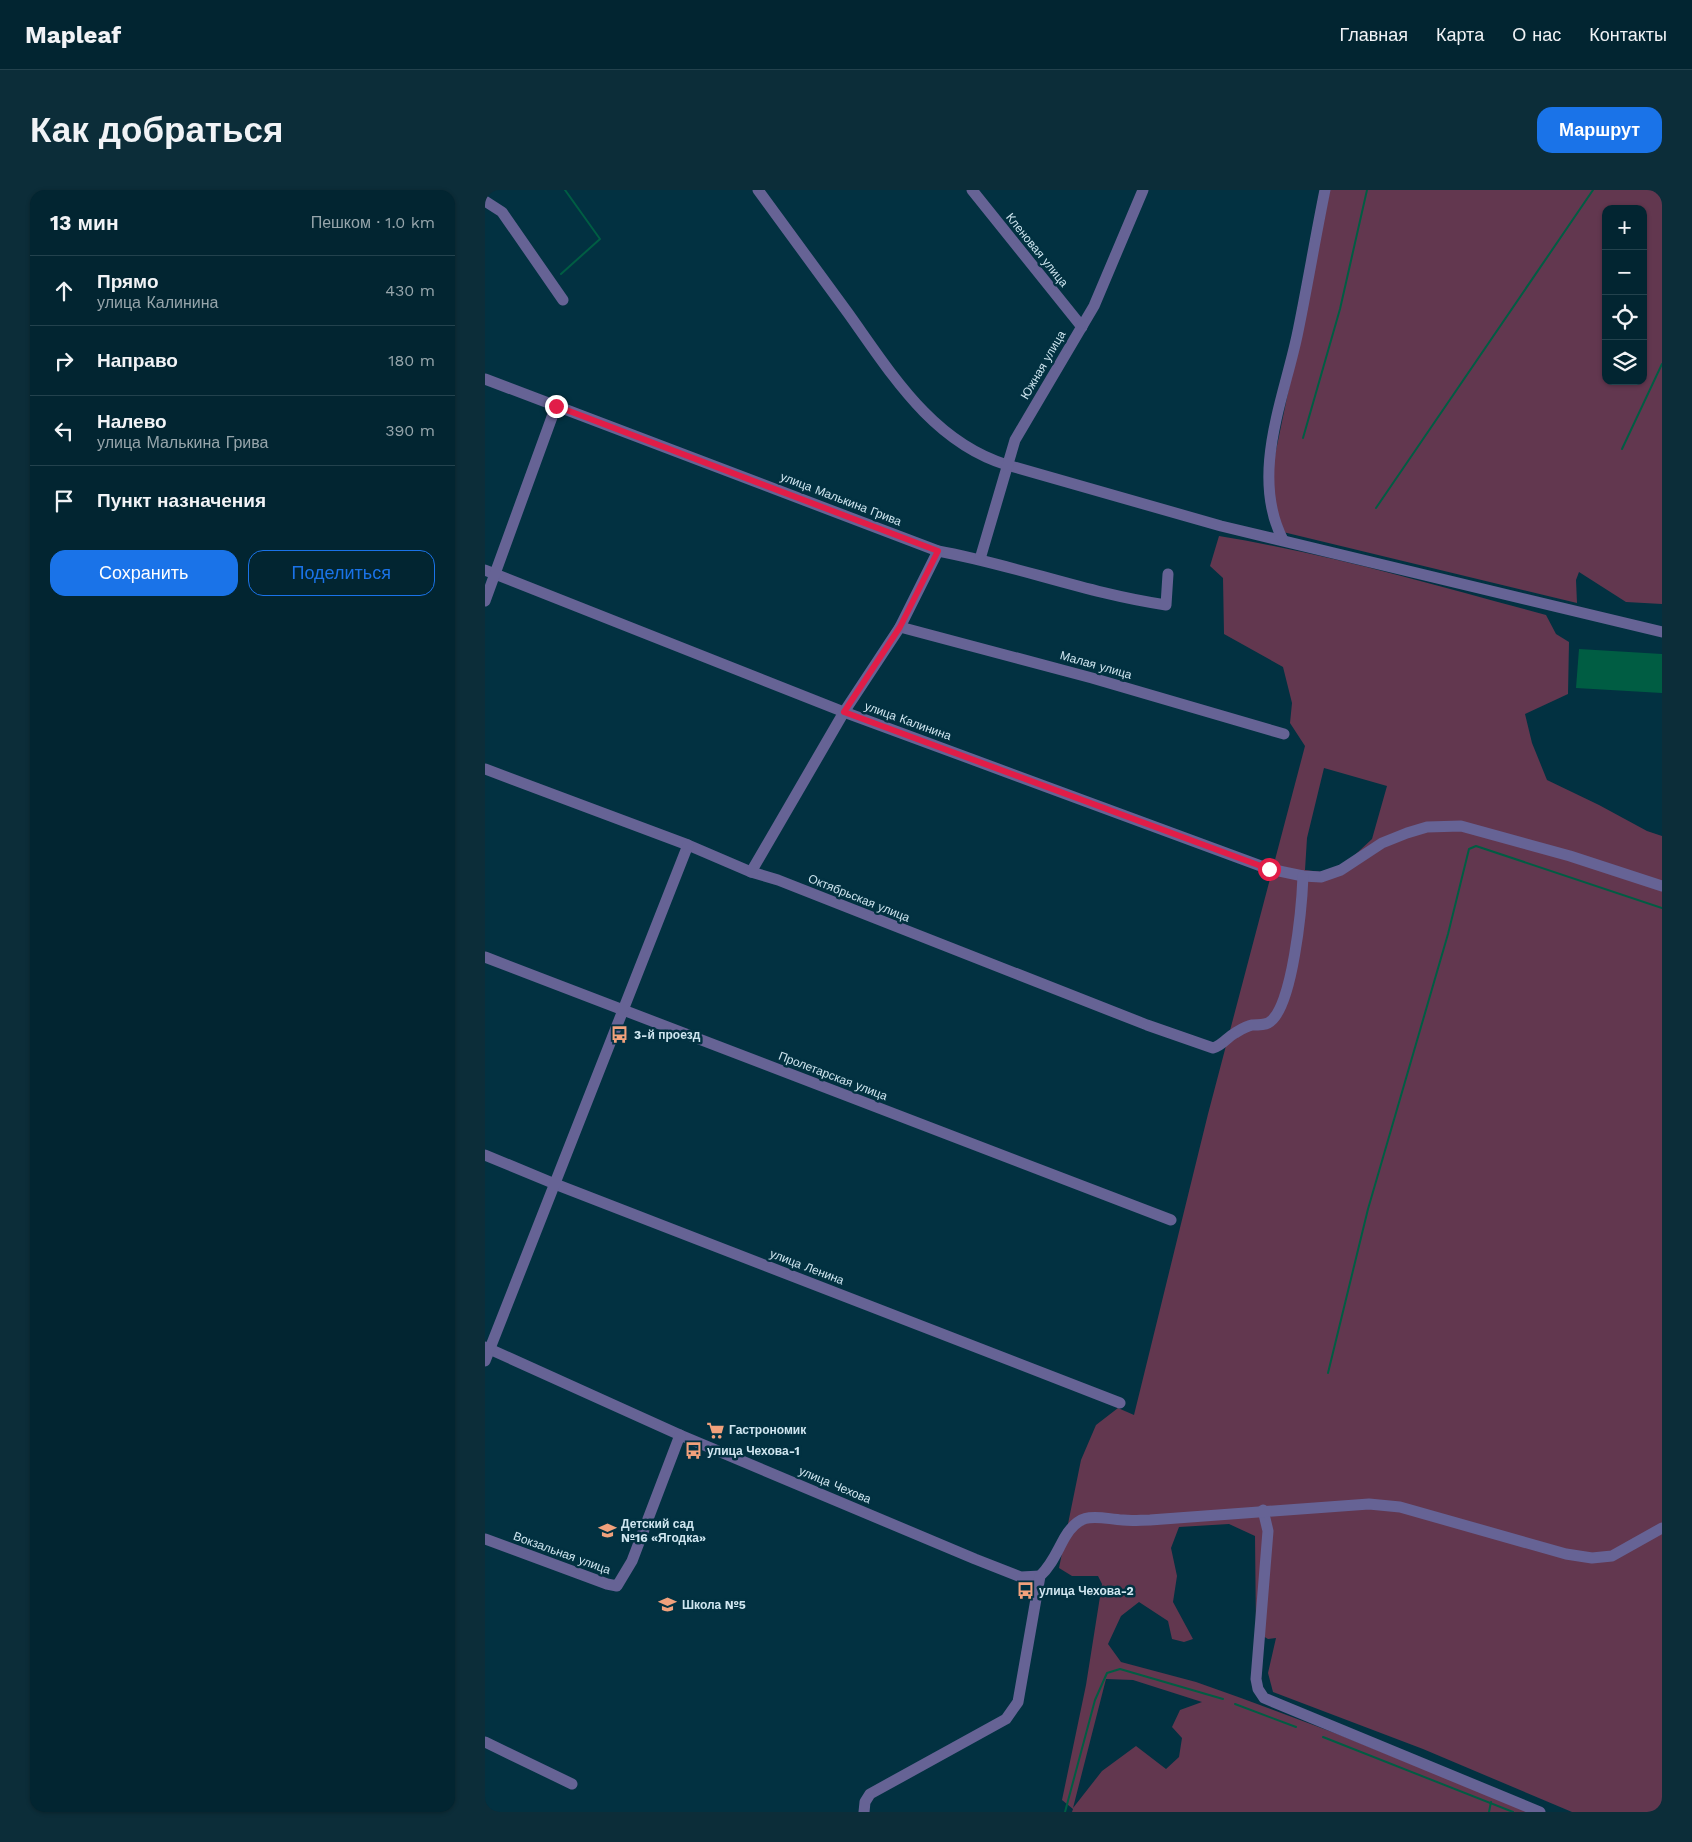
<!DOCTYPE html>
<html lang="ru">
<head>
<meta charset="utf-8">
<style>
	:root { --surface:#022531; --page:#0c2d39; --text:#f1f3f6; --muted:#96a5ab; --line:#23424d; --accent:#1a73e8 }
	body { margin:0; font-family:"Work Sans",sans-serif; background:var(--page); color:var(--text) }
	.controls { position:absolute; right:15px; top:15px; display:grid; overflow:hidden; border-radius:10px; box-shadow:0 1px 4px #0004 }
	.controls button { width:45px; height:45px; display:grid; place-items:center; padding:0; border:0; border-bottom:1px solid var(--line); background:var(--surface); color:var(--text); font:25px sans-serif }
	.stop { position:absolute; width:15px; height:15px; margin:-11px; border:4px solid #e11d48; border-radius:50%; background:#fff }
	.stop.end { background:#e11d48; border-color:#fff; box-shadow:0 1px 5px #0008 }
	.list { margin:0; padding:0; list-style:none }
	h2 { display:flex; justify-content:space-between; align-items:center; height:65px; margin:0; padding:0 20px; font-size:21px }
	h2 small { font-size:16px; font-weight:400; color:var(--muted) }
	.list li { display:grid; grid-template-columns:32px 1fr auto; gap:15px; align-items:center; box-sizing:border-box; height:70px; padding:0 20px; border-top:1px solid var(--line) }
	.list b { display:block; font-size:19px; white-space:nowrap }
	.list p { margin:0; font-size:16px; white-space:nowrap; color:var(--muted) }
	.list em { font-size:16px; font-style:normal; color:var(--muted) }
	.actions { display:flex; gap:10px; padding:15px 20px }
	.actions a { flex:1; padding:11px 0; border:1px solid var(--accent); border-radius:15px; text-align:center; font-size:18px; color:var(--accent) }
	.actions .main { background:var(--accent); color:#fff }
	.icon { flex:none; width:28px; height:28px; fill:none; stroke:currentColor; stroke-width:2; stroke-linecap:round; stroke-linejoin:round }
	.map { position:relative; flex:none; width:1177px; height:1622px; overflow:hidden; border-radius:15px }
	header { display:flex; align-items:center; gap:30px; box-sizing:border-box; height:70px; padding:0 25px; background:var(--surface); border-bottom:1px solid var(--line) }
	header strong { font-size:24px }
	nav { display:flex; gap:28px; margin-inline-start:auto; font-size:18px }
	.intro { display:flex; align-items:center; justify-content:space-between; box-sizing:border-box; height:120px; padding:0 30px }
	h1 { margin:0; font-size:35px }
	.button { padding:12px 22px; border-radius:15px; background:var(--accent); color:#fff; font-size:18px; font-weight:700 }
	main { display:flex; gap:30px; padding:0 30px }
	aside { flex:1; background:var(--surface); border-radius:15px; box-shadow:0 1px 4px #0004 }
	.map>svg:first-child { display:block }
	.green { fill:#62374f; fill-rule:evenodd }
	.water { fill:#005d43 }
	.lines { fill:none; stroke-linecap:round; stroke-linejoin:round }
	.stream { stroke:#005d43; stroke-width:2 }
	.minor { stroke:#666395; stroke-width:11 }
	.route { stroke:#e11d48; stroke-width:6 }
	.labels { text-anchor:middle; stroke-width:5; stroke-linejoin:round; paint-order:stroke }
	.street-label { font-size:12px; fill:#cfe6f0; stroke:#023141 }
	.poi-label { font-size:12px; font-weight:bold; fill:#cfe6f0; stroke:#023141; text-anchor:start }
</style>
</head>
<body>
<header>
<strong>Mapleaf</strong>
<nav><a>Главная</a><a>Карта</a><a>О нас</a><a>Контакты</a></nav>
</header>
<div class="intro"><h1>Как добраться</h1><a class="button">Маршрут</a></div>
<main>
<aside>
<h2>13 мин<small>Пешком · 1.0 km</small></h2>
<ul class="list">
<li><svg class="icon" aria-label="ahead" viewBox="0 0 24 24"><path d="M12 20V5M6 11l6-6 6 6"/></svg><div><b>Прямо</b><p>улица Калинина</p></div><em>430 m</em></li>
<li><svg class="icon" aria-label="right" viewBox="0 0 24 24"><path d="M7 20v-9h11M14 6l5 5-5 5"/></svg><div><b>Направо</b></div><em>180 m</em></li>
<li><svg class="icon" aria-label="left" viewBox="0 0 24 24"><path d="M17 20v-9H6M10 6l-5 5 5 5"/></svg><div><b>Налево</b><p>улица Малькина Грива</p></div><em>390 m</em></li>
<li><svg class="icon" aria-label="arrive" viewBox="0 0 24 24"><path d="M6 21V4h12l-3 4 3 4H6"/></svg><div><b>Пункт назначения</b></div></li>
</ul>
<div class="actions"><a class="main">Сохранить</a><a>Поделиться</a></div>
</aside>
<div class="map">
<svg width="1177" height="1622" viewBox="0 0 1177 1622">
	<rect width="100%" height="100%" fill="#023141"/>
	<!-- green -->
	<g class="green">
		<path d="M845,0h332v414l-36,-2 -47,-30 -3,8 1,23 -294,-71 -9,-23 -1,-44zM1121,19h37v172h-37z"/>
		<path d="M734,346c111,18 219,50 327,79l10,19 13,8 -1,52 -43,20 7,29 15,37 52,25 48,26 15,5v976h-90l-149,-63 -150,-57 -5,-19 8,-35 -8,1 -12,-7 -1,-96 -26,-12 -50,3 -8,21 6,28 -4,26 20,37 -9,3 -12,-3 -4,-18 -29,-19 -18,14 -13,28 13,18 75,20 45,16 99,37 189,77h-457l1,-3 -11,-9 24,-115 16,-101 -4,-8h-26l-13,-8 22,-108 15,-35 22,-17 16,7 74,-301 97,-368 -15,-23 2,-20 -9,-36 -59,-33 -1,-56 -13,-12zM839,578l63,18 -15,53 -29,27 -21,6 -17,-2 2,-32zM621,1489l27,1 69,22 -22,8 -8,17 10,11 -3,19 -13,12 -30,-23 -34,25 -29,37z"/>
	</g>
	<!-- water -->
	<polygon class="water" points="1094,459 1177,464 1177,503 1091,498"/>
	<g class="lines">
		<!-- stream -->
		<g class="stream">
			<polyline points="76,84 115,49 80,0"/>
			<polyline points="818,248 855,119 882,0"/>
			<polyline points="1137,259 1177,174"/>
			<polyline points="891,318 1108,0"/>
			<polyline points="843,1183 883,1019 963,744 984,659 991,656 1177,718"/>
			<polyline points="750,1514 811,1537"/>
			<polyline points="838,1547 1028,1622"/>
			<polyline points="580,1622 610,1510 622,1483 635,1479 738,1509"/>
			<polyline points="1004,1622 1006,1612"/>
		</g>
		<!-- minor -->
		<g class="minor">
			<path d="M273,0c30,41 60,82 90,123 43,60 84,129 159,152l214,61 441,106"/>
			<polyline points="487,0 597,137"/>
			<polyline points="0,11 17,22 78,110"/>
			<path d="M0,189l453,172c77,14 151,43 228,54l2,-31"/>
			<path d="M798,350c-33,-64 0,-139 14,-204 10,-48 18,-97 28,-146"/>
			<polyline points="495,369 530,250 609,116 658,0"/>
			<polyline points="0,380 359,522 784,679 818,686 836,687 856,680 897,653 922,643 942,637 976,636 1085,666 1177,696"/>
			<polyline points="0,411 71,216"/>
			<polyline points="415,437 607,488 799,544"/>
			<path d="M0,579l203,76 63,27 27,8 369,145 66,23c10,-3 13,-10 22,-15 5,-3 11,-7 17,-8 5,0 12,0 16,-2 25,-12 34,-120 35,-147"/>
			<polyline points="266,682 359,522 415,437 453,361"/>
			<polyline points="0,767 686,1030"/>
			<polyline points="0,965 70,994 635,1213"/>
			<polyline points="0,1157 195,1245 490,1369 536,1387 555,1386"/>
			<polyline points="0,1171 203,655"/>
			<polyline points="778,1320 783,1341 771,1489 773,1499 779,1508 1055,1622"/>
			<polyline points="0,1349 122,1394 132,1396 147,1371 195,1245"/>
			<polyline points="0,1552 87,1594"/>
			<path d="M379,1622l1,-10 5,-8 136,-75 12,-17 22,-126c12,-11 17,-25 25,-39 16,-27 31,-19 58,-17 9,1 18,0 27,0l219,-16 31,3 166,47 26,4 20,-2 50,-28"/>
		</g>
	</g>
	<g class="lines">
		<!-- route -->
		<polyline class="route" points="71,216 453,361 415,437 359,522 784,679"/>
	</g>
	<!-- icons -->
	<defs>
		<symbol id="bus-bare" viewBox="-9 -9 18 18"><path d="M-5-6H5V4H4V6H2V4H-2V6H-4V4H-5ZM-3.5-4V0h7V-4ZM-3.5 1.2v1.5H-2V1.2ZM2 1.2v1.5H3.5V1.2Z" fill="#f1a17c" stroke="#023141" stroke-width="2.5" paint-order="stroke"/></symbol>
		<symbol id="supermarket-bare" viewBox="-9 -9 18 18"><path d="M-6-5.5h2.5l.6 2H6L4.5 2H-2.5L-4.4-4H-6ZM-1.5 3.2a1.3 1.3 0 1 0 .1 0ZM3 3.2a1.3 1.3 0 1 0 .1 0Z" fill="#f1a17c" stroke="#023141" stroke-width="2.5" paint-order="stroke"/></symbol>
		<symbol id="school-bare" viewBox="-9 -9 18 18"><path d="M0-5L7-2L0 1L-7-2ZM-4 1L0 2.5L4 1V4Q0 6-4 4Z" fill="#f1a17c" stroke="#023141" stroke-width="2.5" paint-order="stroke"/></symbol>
	</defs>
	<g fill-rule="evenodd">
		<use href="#bus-bare" x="122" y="832" width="25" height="25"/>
		<use href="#supermarket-bare" x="218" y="1228" width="25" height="25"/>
		<use href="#bus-bare" x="196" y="1248" width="25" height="25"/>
		<use href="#school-bare" x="110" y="1328" width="25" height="25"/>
		<use href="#bus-bare" x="528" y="1388" width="25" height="25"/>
		<use href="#school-bare" x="170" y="1402" width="25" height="25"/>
	</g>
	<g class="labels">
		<!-- street labels -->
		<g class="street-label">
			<text transform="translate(552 60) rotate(51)" y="4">Кленовая улица</text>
			<text transform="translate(558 175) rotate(-60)" y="4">Южная улица</text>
			<text transform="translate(356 309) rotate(21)" y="4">улица Малькина Грива</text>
			<text transform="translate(611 475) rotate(16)" y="4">Малая улица</text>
			<text transform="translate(423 531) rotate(20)" y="4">улица Калинина</text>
			<text transform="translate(374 708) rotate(22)" y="4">Октябрьская улица</text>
			<text transform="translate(348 886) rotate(21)" y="4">Пролетарская улица</text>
			<text transform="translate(322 1077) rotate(21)" y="4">улица Ленина</text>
			<text transform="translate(350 1295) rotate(23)" y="4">улица Чехова</text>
			<text transform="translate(77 1363) rotate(20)" y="4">Вокзальная улица</text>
		</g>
		<!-- poi labels -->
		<g class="poi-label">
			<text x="149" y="849">3-й проезд</text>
			<text x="244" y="1244">Гастрономик</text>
			<text x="222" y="1265">улица Чехова-1</text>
			<text x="136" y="1338">Детский сад<tspan x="136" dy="14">№16 «Ягодка»</tspan></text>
			<text x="554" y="1405">улица Чехова-2</text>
			<text x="197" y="1419">Школа №5</text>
		</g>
	</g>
</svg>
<div class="controls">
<button>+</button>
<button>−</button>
<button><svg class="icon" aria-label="locate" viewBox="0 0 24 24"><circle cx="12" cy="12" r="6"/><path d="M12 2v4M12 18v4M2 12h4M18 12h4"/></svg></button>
<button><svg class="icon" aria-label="layers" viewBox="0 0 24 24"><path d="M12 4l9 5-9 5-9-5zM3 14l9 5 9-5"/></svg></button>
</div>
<div class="stop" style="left:784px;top:679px"></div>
<div class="stop end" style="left:71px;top:216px"></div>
</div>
</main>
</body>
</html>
